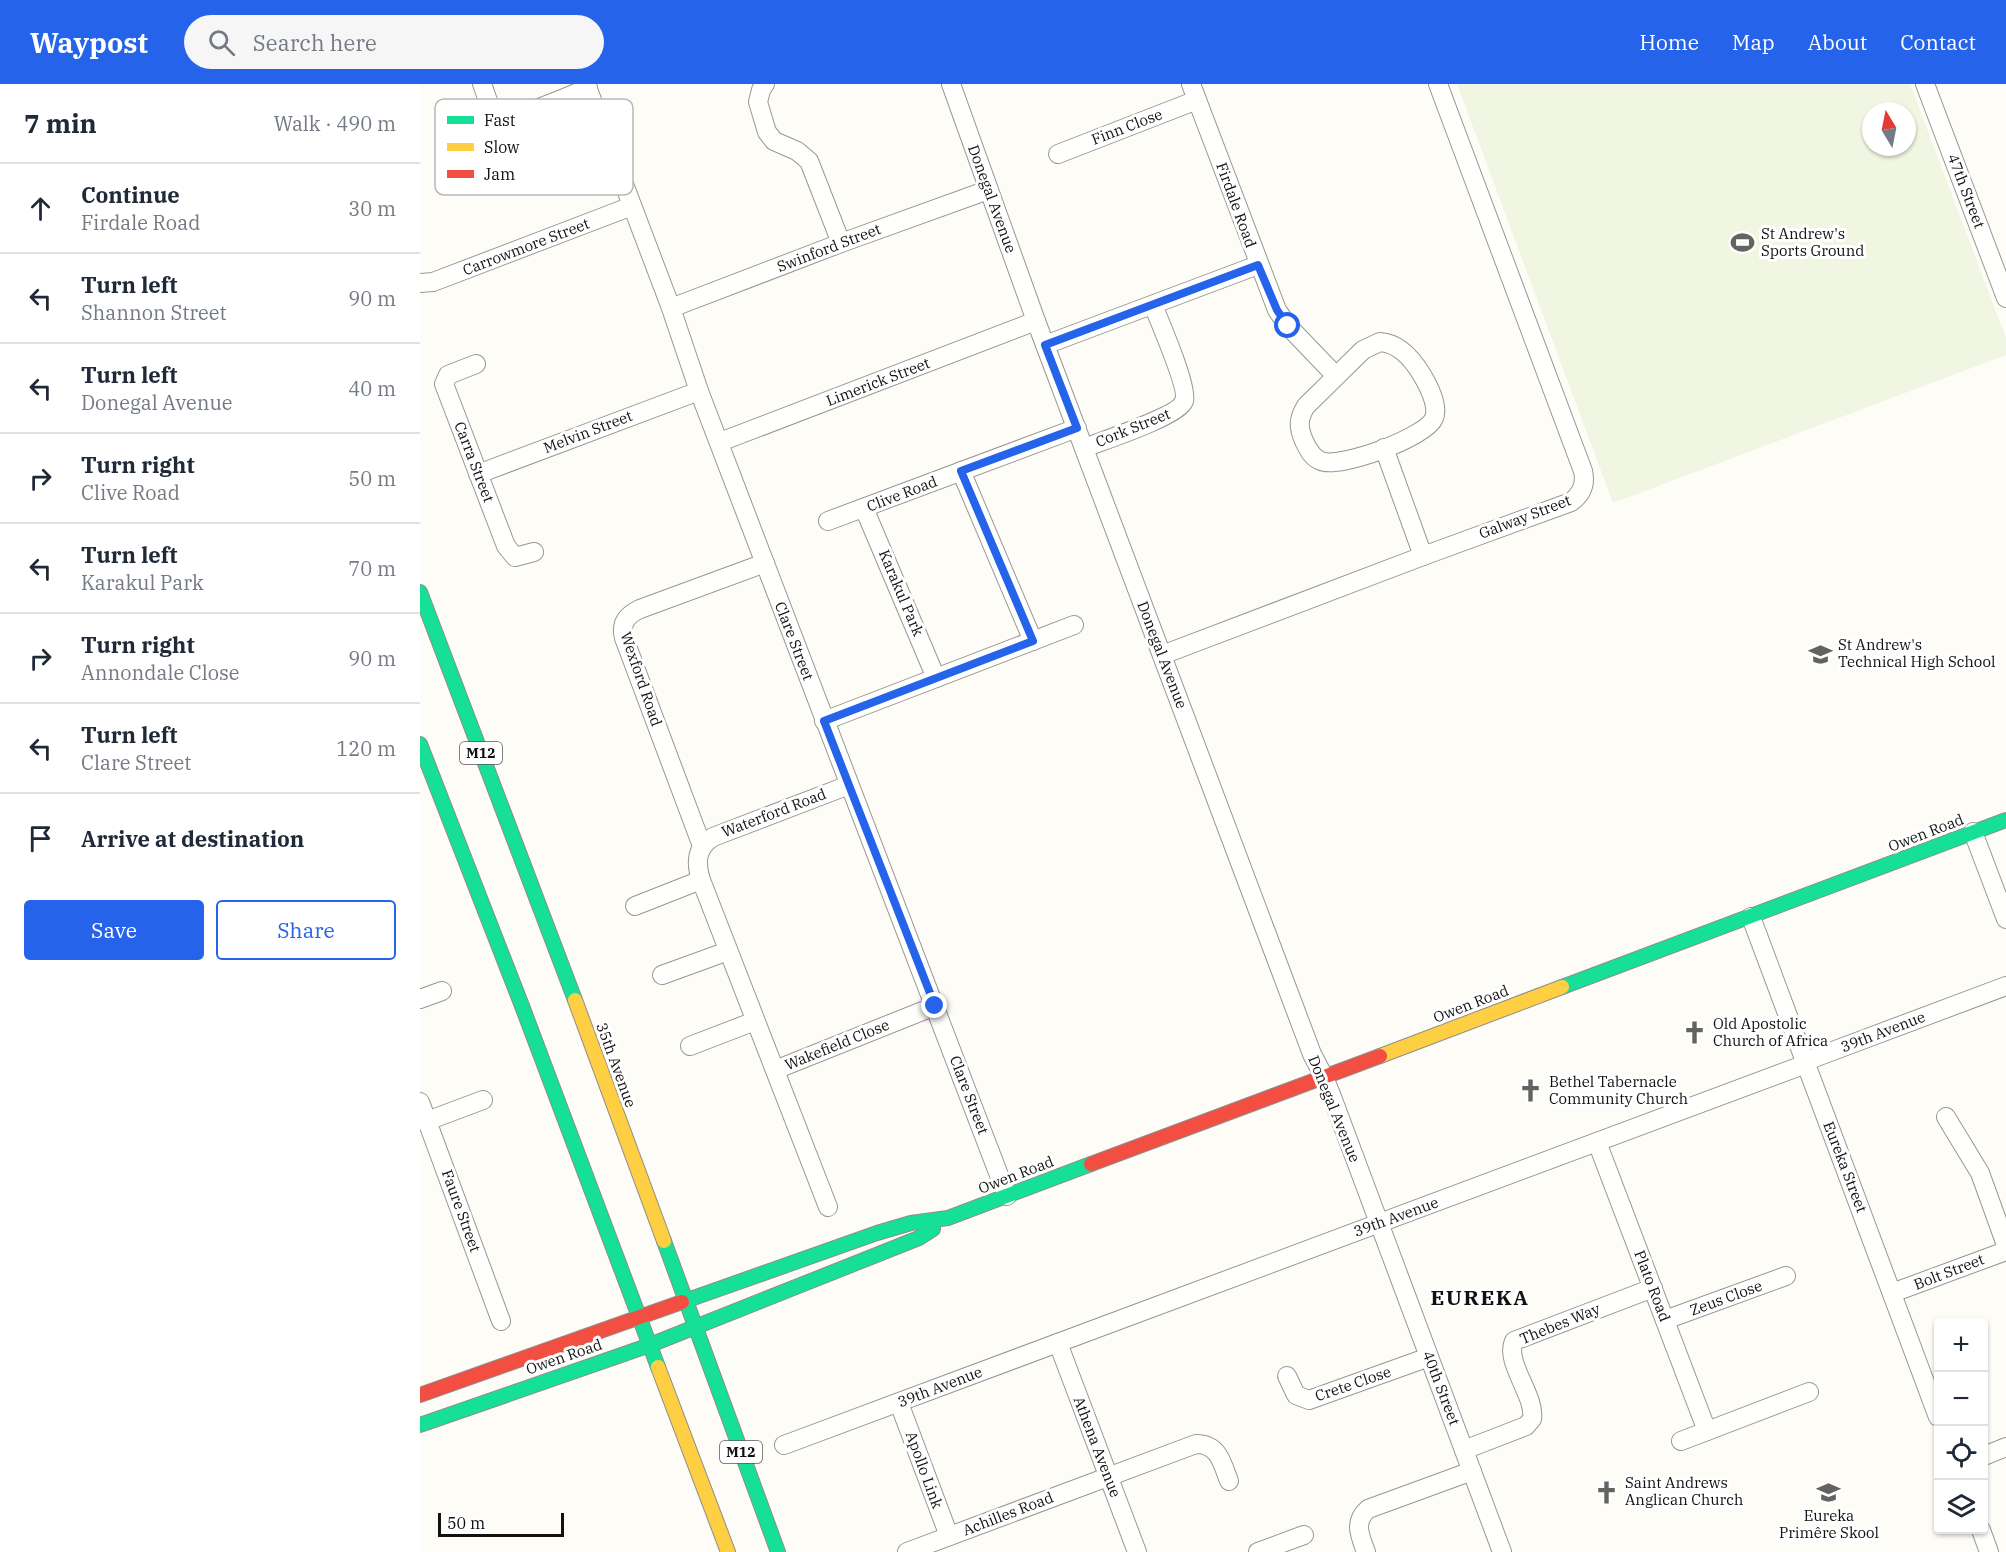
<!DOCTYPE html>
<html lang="en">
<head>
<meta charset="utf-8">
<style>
	:root { --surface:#fff; --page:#f6f6f7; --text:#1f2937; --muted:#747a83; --line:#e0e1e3; --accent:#2563eb }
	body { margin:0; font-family:"IBM Plex Serif",serif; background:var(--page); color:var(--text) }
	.controls { position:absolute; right:18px; bottom:18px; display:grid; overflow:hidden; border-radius:6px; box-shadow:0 2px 4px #0004 }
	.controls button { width:54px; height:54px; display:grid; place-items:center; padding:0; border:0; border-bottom:2px solid var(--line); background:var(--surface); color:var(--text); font:30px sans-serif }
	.compass { position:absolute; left:1442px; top:18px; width:54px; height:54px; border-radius:50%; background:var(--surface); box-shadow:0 2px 4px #0004; rotate:350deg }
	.scale { position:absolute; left:18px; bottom:15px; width:126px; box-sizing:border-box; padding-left:6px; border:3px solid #111; border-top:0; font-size:16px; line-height:21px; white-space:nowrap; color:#111; -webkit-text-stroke:4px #fff; paint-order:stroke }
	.stop { position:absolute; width:18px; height:18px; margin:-14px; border:4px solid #2563eb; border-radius:50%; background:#fff }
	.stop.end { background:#2563eb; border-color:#fff; box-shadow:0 2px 6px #0008 }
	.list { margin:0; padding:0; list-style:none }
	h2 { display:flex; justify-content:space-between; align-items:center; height:78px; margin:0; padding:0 24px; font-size:26px }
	h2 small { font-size:20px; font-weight:400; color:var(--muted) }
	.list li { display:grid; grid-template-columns:39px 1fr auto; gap:18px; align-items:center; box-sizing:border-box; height:90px; padding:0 24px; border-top:2px solid var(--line) }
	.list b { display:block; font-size:22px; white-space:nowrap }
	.list p { margin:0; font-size:20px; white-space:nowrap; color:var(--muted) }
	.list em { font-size:20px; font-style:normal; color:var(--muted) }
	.actions { display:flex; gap:12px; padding:18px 24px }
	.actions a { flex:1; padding:14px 0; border:2px solid var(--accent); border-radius:6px; text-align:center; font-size:21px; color:var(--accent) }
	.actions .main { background:var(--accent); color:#fff }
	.icon { flex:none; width:33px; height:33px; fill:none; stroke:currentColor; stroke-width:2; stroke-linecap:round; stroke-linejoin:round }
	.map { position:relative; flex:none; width:1586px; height:1468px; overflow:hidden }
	header { display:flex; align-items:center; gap:36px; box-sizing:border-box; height:84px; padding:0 30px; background:var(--accent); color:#fff }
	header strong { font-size:28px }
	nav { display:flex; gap:33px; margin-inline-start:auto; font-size:21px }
	.search { width:420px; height:54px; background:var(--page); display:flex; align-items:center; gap:15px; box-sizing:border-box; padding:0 21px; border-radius:33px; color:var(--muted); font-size:22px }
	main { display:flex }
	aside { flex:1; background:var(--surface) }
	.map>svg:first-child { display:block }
	.pitch { fill:#f0f6e1; fill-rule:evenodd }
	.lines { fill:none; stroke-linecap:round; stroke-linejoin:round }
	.street-casing { stroke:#979795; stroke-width:20 }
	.fast-casing { stroke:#8e8d8b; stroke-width:16 }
	.slow-casing { stroke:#8e8d8b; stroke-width:16 }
	.jam-casing { stroke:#8e8d8b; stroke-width:16 }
	.street { stroke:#fffffe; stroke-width:18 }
	.fast { stroke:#16e098; stroke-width:14 }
	.slow { stroke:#ffcf43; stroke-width:14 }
	.jam { stroke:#f24e42; stroke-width:14 }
	.route { stroke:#2563eb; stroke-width:8 }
	.labels { text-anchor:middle; stroke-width:6; stroke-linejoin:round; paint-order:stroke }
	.shield { fill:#fff; stroke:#585858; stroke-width:1.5 }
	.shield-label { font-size:14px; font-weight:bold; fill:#111 }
	.street-label { font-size:15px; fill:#111; stroke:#fff }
	.poi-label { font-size:15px; fill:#111; stroke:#fff; text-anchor:start }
	.district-label { font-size:21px; font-weight:bold; letter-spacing:1.5px; fill:#111; stroke:#fff }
	.key { fill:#fff; stroke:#b8b8b8; stroke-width:1.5 }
	.key-label { font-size:16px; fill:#111 }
</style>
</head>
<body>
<header>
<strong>Waypost</strong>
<div class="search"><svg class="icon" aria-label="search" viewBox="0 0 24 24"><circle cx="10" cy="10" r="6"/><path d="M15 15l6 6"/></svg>Search here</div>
<nav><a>Home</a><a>Map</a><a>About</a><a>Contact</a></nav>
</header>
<main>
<aside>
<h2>7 min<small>Walk · 490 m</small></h2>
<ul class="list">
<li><svg class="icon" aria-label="ahead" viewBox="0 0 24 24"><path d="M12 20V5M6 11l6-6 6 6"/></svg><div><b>Continue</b><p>Firdale Road</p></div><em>30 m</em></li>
<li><svg class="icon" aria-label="left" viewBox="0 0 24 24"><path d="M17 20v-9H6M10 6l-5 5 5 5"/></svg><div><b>Turn left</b><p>Shannon Street</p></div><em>90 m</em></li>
<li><svg class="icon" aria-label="left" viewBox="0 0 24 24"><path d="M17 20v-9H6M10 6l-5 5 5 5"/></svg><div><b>Turn left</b><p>Donegal Avenue</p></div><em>40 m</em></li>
<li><svg class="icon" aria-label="right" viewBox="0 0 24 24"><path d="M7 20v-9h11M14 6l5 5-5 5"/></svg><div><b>Turn right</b><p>Clive Road</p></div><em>50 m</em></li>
<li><svg class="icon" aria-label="left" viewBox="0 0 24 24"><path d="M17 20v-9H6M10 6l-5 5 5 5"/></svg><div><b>Turn left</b><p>Karakul Park</p></div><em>70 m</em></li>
<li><svg class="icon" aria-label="right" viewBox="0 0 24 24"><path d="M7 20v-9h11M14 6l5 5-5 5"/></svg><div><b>Turn right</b><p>Annondale Close</p></div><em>90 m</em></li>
<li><svg class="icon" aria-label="left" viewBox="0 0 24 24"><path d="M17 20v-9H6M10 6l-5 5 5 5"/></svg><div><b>Turn left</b><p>Clare Street</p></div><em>120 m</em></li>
<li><svg class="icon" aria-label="arrive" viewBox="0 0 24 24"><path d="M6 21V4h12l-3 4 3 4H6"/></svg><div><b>Arrive at destination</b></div></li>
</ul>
<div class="actions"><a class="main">Save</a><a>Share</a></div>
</aside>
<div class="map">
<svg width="1586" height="1468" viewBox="0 0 1586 1468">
	<rect width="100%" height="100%" fill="#fdfcf7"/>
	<!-- pitch -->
	<path class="pitch" d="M1037,0h453l96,254v17l-393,148zM1451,27h36v36h-36z"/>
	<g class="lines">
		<defs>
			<g id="street">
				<path d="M62,0c4,9 6,24 15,29 16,10 73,-18 91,-25"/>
				<polyline points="166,0 251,224 279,307 587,1112"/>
				<polyline points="345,0 341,6 338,18 347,48 354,57 377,67 389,77 421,159"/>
				<polyline points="531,0 616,237 892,970 904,993 912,1013 1082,1468"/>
				<polyline points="771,0 857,226 868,242 916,292"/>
				<polyline points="1505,0 1586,214"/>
				<polyline points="638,70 777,16"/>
				<polyline points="0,199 13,198 212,122"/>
				<polyline points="251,224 421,159 568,106"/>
				<path d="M960,258c19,1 33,18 42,33 6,10 17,31 12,43 -7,19 -94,51 -113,43 -9,-3 -13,-12 -17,-20 -6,-14 -6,-22 2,-35l57,-56z"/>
				<polyline points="625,261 838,181"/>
				<polyline points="56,280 28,291 24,300 86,462 95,473 114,468"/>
				<polyline points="300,358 616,237"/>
				<path d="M664,364c18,-7 95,-32 100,-47 5,-12 -25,-81 -31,-96"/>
				<polyline points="964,364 1003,472"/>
				<polyline points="541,387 613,557"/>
				<polyline points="58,390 279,307"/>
				<polyline points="444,424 516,594"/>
				<polyline points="408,437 657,344"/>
				<path d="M742,571l261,-99 148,-54c11,-8 15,-18 12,-31l-145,-387"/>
				<polyline points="404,637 654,541"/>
				<polyline points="1553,748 1586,835"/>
				<path d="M282,762l-78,-208c-4,-15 3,-23 16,-29l125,-46"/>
				<polyline points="215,822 281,796"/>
				<polyline points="1331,833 1518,1333"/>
				<polyline points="242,891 308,867"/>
				<polyline points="0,915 22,907"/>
				<polyline points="270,962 335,937"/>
				<polyline points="355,986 515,922"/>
				<polyline points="0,1018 81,1237"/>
				<polyline points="1526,1033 1560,1089 1586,1161"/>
				<polyline points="7,1037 63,1016"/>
				<polyline points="1177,1058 1287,1347"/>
				<path d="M408,1123l-127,-327c-6,-18 -4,-33 12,-43l136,-52"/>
				<polyline points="1472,1209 1586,1167"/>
				<polyline points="1245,1236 1366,1192"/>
				<polyline points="638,1259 717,1468"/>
				<polyline points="867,1292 876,1311 889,1316 1009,1273"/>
				<polyline points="479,1319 529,1452"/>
				<polyline points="1261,1357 1389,1308"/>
				<polyline points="364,1361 1386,980 1394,974 1586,902"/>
				<path d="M1044,1366l62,-24 6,-7c4,-23 -28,-57 -18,-78l139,-53"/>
				<polyline points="1564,1372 1586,1363"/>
				<polyline points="1561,1446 1569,1468"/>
				<path d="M487,1468l289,-108c23,0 26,19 33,37"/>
				<polyline points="838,1468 884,1451"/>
				<path d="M946,1468c-6,-16 -13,-30 2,-43l104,-38"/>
			</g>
			<g id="fast">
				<polyline points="0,508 155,916"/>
				<polyline points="0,660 102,922 238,1283"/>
				<polyline points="1142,903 1586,736"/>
				<polyline points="244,1157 358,1468"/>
				<polyline points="262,1218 457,1149 491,1139 528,1134 671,1080"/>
				<polyline points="0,1341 230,1261 499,1154 513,1145"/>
			</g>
			<g id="slow">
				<polyline points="155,916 244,1157"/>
				<polyline points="960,972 1142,903"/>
				<polyline points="238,1283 308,1468"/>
			</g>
			<g id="jam">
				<polyline points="671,1080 960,972"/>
				<polyline points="0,1311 262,1218"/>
			</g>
		</defs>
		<!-- street casing -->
		<use href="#street" class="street-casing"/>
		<!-- fast casing -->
		<use href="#fast" class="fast-casing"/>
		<!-- slow casing -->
		<use href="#slow" class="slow-casing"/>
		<!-- jam casing -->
		<use href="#jam" class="jam-casing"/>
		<!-- street -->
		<use href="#street" class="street"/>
		<!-- fast -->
		<use href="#fast" class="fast"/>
		<!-- slow -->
		<use href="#slow" class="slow"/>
		<!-- jam -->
		<use href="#jam" class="jam"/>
	</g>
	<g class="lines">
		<!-- route -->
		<polyline class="route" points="515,922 404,637 613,557 541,387 657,344 625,261 838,181 857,226 868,242"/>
	</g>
	<!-- icons -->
	<defs>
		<symbol id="stadium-bare" viewBox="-9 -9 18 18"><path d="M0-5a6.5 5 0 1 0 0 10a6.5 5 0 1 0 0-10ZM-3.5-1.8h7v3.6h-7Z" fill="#646362" stroke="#fff" stroke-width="2.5" paint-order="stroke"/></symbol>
		<symbol id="school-bare" viewBox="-9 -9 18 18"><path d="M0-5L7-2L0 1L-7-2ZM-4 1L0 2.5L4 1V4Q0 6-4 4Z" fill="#646362" stroke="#fff" stroke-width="2.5" paint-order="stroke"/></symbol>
		<symbol id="church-bare" viewBox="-9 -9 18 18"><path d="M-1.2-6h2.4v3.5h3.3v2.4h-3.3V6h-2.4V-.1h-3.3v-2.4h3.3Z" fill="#646362" stroke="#fff" stroke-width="2.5" paint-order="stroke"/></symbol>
	</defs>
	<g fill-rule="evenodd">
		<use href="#stadium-bare" x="1306" y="142" width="33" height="33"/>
		<use href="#school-bare" x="1384" y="554" width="33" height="33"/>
		<use href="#church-bare" x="1258" y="932" width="33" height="33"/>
		<use href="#church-bare" x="1094" y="990" width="33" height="33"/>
		<use href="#church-bare" x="1170" y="1392" width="33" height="33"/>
		<use href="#school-bare" x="1392" y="1392" width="33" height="33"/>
	</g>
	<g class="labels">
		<!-- shield labels -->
		<g class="shield">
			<rect x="40" y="658" width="42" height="22" rx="4.5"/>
			<rect x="300" y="1357" width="42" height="22" rx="4.5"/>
		</g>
		<g class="shield-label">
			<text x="61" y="674">M12</text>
			<text x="321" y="1373">M12</text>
		</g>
		<!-- street labels -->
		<g class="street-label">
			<text transform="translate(707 43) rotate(-21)" y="5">Finn Close</text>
			<text transform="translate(1546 107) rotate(69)" y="5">47th Street</text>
			<text transform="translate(572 115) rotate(70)" y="5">Donegal Avenue</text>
			<text transform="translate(816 121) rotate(70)" y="5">Firdale Road</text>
			<text transform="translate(106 163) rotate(-21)" y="5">Carrowmore Street</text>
			<text transform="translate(409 164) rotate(-21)" y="5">Swinford Street</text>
			<text transform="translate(458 298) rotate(-21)" y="5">Limerick Street</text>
			<text transform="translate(713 344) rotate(-22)" y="5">Cork Street</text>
			<text transform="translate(168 348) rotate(-21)" y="5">Melvin Street</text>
			<text transform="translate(54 378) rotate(69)" y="5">Carra Street</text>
			<text transform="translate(482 410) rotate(-21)" y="5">Clive Road</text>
			<text transform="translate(1105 433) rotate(-21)" y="5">Galway Street</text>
			<text transform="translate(481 509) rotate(67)" y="5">Karakul Park</text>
			<text transform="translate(374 557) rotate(69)" y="5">Clare Street</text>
			<text transform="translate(742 571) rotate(69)" y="5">Donegal Avenue</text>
			<text transform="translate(221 595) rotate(71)" y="5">Wexford Road</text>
			<text transform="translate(354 729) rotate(-21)" y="5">Waterford Road</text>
			<text transform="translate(1506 749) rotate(-21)" y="5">Owen Road</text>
			<text transform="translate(1051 920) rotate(-21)" y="5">Owen Road</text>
			<text transform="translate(1463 948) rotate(-21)" y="5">39th Avenue</text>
			<text transform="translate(417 961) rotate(-22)" y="5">Wakefield Close</text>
			<text transform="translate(196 981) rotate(70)" y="5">35th Avenue</text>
			<text transform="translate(549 1011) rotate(69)" y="5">Clare Street</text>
			<text transform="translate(914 1025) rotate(68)" y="5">Donegal Avenue</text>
			<text transform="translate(1425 1083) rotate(69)" y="5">Eureka Street</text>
			<text transform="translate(596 1091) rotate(-21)" y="5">Owen Road</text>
			<text transform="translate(41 1127) rotate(70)" y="5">Faure Street</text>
			<text transform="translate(976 1133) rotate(-20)" y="5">39th Avenue</text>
			<text transform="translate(1529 1188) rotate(-21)" y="5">Bolt Street</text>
			<text transform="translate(1232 1202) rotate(69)" y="5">Plato Road</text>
			<text transform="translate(1306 1214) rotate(-20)" y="5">Zeus Close</text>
			<text transform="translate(1140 1240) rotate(-22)" y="5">Thebes Way</text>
			<text transform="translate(144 1273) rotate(-19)" y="5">Owen Road</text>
			<text transform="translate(933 1300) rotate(-19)" y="5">Crete Close</text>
			<text transform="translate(520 1303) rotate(-21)" y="5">39th Avenue</text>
			<text transform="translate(1021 1304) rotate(69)" y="5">40th Street</text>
			<text transform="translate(677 1363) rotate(69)" y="5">Athena Avenue</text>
			<text transform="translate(504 1386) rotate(70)" y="5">Apollo Link</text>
			<text transform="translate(588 1430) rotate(-21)" y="5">Achilles Road</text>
		</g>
		<!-- poi labels -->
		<g class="poi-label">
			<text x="1341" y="155">St Andrew's<tspan x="1341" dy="17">Sports Ground</tspan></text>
			<text x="1418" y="566">St Andrew's<tspan x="1418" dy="17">Technical High School</tspan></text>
			<text x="1293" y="945">Old Apostolic<tspan x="1293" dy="17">Church of Africa</tspan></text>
			<text x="1129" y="1003">Bethel Tabernacle<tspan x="1129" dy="17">Community Church</tspan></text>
			<text x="1205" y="1404">Saint Andrews<tspan x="1205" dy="17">Anglican Church</tspan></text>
			<text x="1409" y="1437" text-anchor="middle">Eureka<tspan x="1409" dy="17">Primêre Skool</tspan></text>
		</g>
		<!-- district labels -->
		<g class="district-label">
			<text x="1060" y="1221">EUREKA</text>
		</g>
	</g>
	<!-- legend -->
	<rect x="15" y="15" width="198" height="96" rx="9" class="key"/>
	<rect x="27" y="32" width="27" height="8" fill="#16e098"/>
	<rect x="27" y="59" width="27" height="8" fill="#ffcf43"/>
	<rect x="27" y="86" width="27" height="8" fill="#f24e42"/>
	<g class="key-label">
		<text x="64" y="42">Fast</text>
		<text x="64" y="69">Slow</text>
		<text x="64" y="96">Jam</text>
	</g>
</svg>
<div class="controls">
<button>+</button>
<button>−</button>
<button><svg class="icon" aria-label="locate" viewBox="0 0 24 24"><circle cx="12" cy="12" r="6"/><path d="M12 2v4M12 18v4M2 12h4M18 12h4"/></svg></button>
<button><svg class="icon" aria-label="layers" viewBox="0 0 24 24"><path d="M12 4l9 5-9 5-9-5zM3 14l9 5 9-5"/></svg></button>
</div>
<svg class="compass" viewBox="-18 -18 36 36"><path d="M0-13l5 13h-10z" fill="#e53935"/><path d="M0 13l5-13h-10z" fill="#747a83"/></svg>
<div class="scale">50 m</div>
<div class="stop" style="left:868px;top:242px"></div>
<div class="stop end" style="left:515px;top:922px"></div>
</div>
</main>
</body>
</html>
